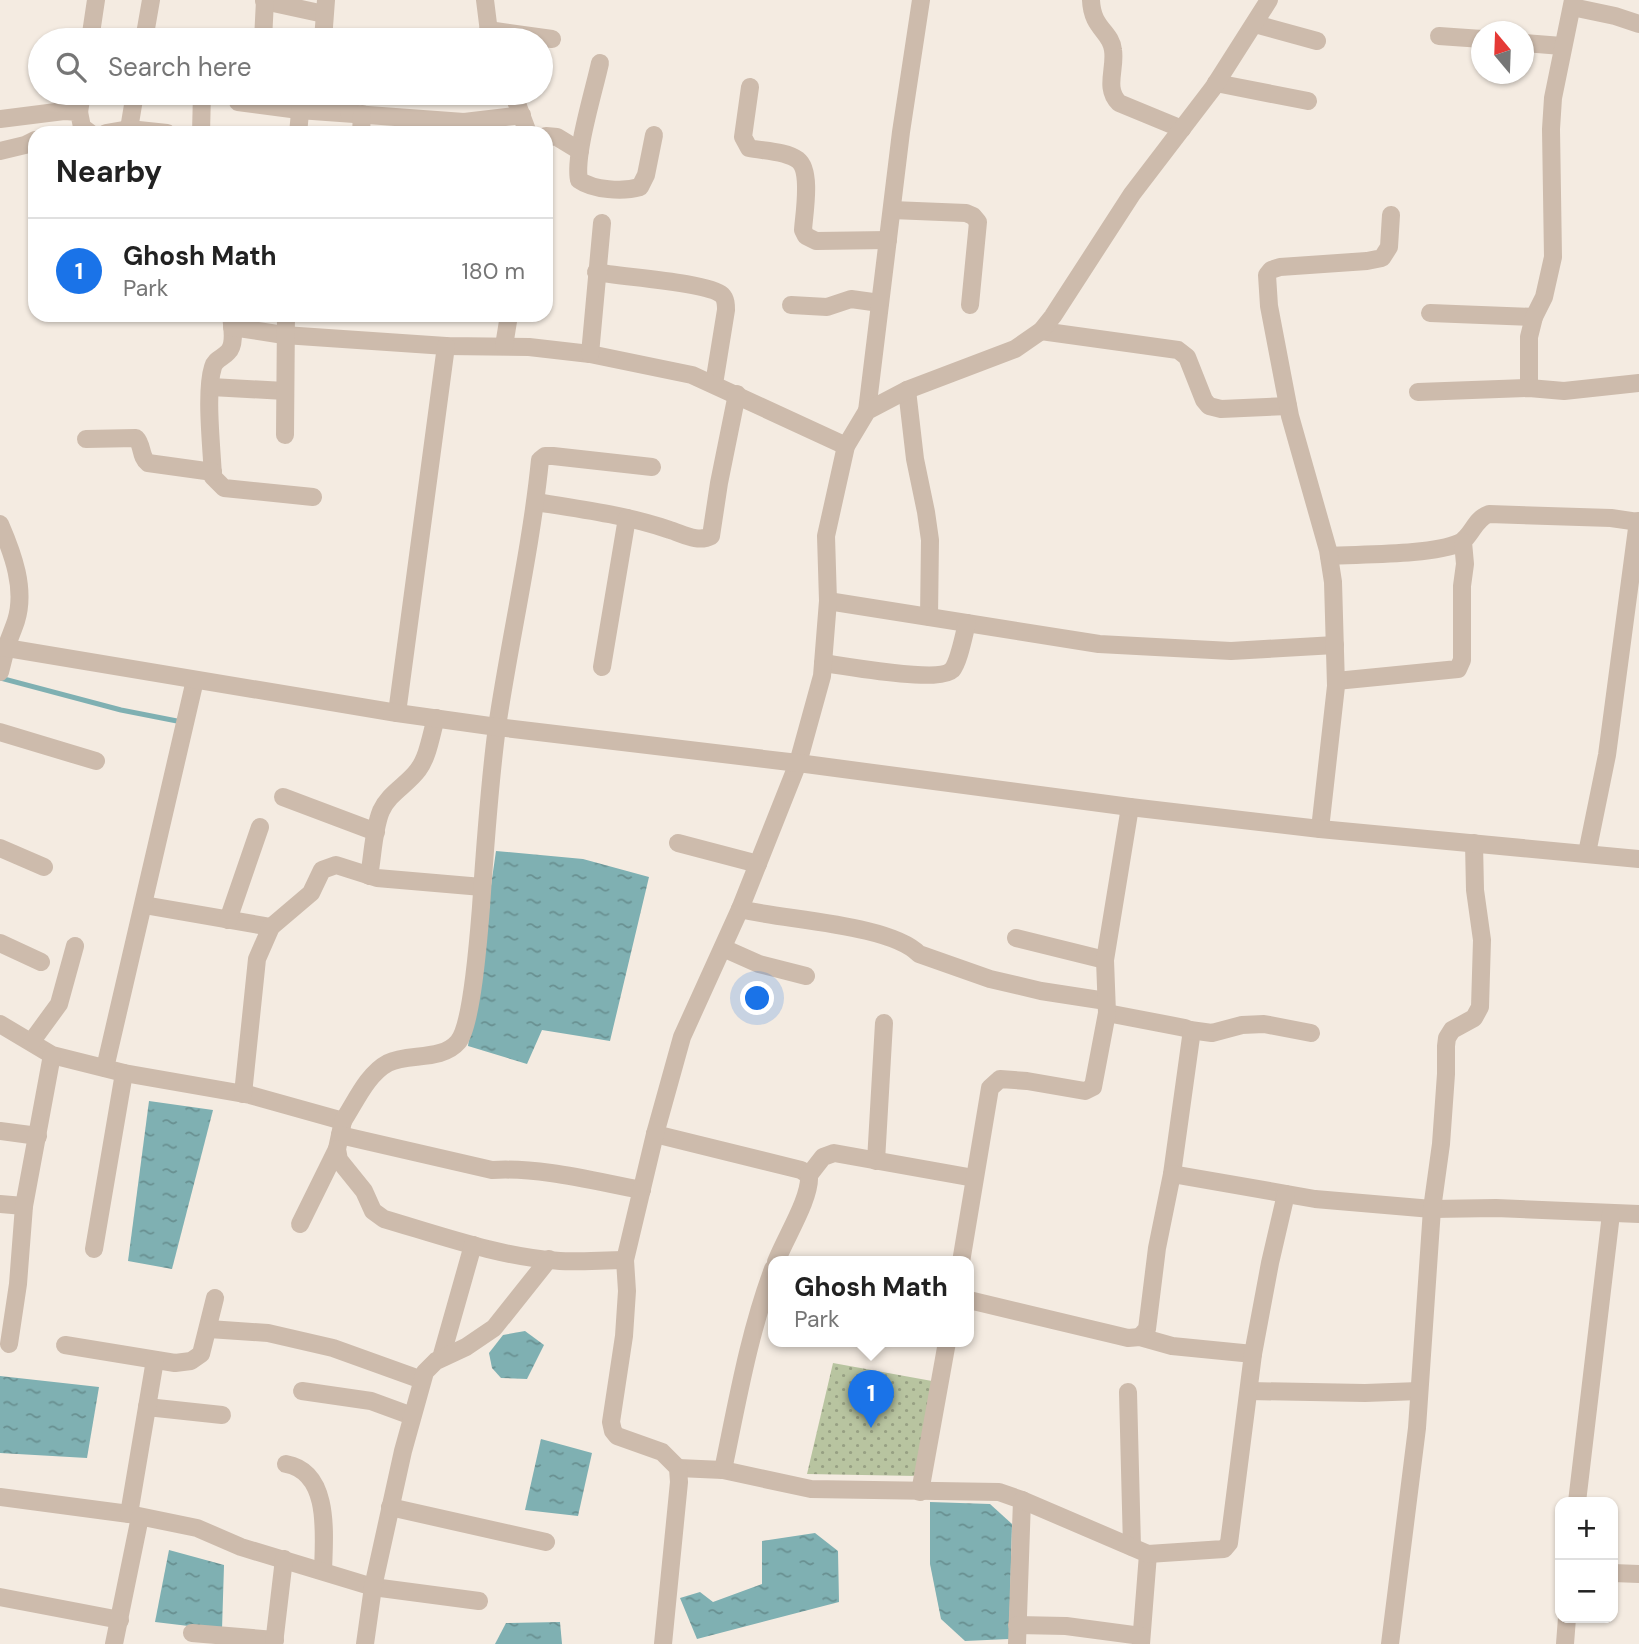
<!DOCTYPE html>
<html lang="en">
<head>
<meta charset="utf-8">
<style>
	:root { --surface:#fff; --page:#f6f6f6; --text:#222; --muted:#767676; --line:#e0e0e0; --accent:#1a73e8 }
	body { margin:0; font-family:"DM Sans",sans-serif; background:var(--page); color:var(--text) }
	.controls { position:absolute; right:21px; bottom:21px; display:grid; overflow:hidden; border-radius:14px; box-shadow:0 2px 5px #0004 }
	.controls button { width:63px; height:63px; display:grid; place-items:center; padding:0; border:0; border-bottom:2px solid var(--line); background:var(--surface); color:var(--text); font:35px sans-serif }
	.compass { position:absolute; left:1471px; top:21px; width:63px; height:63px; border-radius:50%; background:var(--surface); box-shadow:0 2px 5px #0004; rotate:341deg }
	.you { position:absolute; left:758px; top:999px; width:24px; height:24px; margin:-18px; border:5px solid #fff; border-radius:50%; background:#1a73e8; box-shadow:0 0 0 10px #1a73e833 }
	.badge { display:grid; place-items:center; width:46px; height:46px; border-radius:50%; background:var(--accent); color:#fff; font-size:23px; font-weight:700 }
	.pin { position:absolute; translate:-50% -58px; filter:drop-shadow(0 2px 4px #0008) }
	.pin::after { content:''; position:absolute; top:37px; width:24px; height:21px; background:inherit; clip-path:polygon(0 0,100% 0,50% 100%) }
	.popup { position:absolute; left:768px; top:1256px; width:206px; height:91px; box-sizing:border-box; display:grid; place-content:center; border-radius:14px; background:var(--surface); filter:drop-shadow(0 2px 5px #0005); font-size:23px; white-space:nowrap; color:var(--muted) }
	.popup b { font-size:26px; color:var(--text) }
	.popup::after { content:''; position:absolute; left:50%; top:100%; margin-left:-14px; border:14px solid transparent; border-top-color:var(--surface) }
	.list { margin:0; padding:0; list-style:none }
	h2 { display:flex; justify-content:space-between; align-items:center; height:91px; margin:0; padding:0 28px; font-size:30px }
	h2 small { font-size:23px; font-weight:400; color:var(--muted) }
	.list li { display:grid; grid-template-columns:46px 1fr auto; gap:21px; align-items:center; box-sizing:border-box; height:105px; padding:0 28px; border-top:2px solid var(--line) }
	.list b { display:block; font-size:26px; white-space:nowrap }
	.list p { margin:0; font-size:23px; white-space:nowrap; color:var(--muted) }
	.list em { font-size:23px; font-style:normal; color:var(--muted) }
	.icon { flex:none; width:38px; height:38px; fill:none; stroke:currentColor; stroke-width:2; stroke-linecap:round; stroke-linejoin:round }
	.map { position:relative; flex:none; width:1639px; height:1644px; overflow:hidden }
	.search { position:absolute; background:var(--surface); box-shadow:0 2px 5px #0004; left:28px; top:28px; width:525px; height:77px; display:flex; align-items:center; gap:18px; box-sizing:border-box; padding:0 24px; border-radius:38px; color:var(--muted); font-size:26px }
	.panel { position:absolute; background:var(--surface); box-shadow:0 2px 5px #0004; left:28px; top:126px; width:525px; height:196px; border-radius:21px }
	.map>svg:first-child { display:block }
	.grass { fill:url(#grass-dots) }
	.water { fill:url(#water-ripples) }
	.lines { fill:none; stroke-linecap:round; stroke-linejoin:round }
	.stream { stroke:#7fb0b2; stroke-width:5 }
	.minor { stroke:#cdbbac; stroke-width:18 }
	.tertiary { stroke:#cdbbac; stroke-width:18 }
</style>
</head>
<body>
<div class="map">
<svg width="1639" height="1644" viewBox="0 0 1639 1644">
	<defs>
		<pattern id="grass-dots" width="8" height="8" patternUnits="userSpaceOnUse" patternTransform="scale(1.75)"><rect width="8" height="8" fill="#b8c4a0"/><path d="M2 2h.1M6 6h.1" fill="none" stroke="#97a083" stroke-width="1.8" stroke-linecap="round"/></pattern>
		<pattern id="water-ripples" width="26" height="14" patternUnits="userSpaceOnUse" patternTransform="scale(1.75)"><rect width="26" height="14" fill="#7fb0b2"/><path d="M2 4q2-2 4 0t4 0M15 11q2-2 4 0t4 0" fill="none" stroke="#699091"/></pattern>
	</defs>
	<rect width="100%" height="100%" fill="#f4ebe1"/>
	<!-- grass -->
	<polygon class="grass" points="833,1363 932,1381 917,1476 807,1474"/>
	<!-- water -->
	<g class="water">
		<polygon points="496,851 583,859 649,877 610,1041 542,1030 527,1064 468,1046"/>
		<polygon points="149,1101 213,1110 172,1269 128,1261"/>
		<polygon points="525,1331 544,1345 527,1379 501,1378 492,1368 489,1353 503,1335"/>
		<polygon points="0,1376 99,1387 87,1458 0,1453"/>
		<polygon points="541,1439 592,1453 578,1516 525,1510"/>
		<polygon points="930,1502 990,1504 1012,1524 1009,1639 965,1641 941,1619 930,1564"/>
		<polygon points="815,1533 838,1551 839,1602 697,1639 680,1598 700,1592 713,1602 762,1584 762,1541"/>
		<polygon points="169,1550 224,1565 222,1630 155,1622"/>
		<polygon points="560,1622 562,1644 495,1644 506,1623"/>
	</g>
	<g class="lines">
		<!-- stream -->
		<polyline class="stream" points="0,678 121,710 177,721"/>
		<!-- minor -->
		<g class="minor">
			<polyline points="485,0 490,40"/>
			<path d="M1091,0c1,29 20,31 22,50 3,19 -9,38 6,53l63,26"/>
			<polyline points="264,1 324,14"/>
			<polyline points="1572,7 1615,16 1639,24"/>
			<polyline points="1255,24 1317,41"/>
			<polyline points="488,30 552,39"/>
			<polyline points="1439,36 1482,39"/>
			<polyline points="90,40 96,0"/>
			<polyline points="144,40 151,0"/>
			<polyline points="263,40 265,0"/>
			<polyline points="323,40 326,0"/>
			<polyline points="1524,43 1562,46"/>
			<path d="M600,63c-6,28 -26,92 -21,117 14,10 44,12 61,7l6,-12 8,-40"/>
			<polyline points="1216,83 1308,101"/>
			<path d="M750,87l-7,50 6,11c14,3 37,3 49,12 14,11 6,54 5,70l3,6 10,5 72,-1"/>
			<polyline points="513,93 528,133"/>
			<polyline points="238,102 299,110 464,122 522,115"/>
			<polyline points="79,112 82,93"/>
			<polyline points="349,113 352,93"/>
			<polyline points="0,119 64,111 79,112 82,127 90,133"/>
			<polyline points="129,129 135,93"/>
			<polyline points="106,133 129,129 167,133"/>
			<polyline points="201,133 202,93"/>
			<polyline points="298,133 302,93"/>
			<polyline points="361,133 362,114"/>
			<polyline points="546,136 557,137 580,151"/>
			<polyline points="0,151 25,145 35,140"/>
			<polyline points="892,210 966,213 973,216 978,222 970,305"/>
			<path d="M596,272c24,5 112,10 126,23 4,4 4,10 4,15l-12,74"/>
			<polyline points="791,305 827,307 851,299 880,303"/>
			<polyline points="1430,313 1534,317"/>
			<path d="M231,315c1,11 5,29 -3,37 -5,6 -13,7 -15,15 -8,25 -1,83 0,110l11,11 89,9"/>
			<polyline points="232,327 284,335 446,346 529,347 590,354 692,375 846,446"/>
			<polyline points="1041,331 1178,350 1187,357 1204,400 1209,406 1221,409 1288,406"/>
			<polyline points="504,346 509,315"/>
			<polyline points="590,354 602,223"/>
			<polyline points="211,387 285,391"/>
			<polyline points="1529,388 1529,337 1534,317 1544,297 1553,257 1551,129 1553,98 1573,0"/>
			<polyline points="907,390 915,459 926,512 930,540 929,617"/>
			<polyline points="1418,392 1529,388 1564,391 1639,383"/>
			<polyline points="867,411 901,132 921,0"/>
			<polyline points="285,435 286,315"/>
			<path d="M86,439l50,-1c7,7 4,19 12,25l65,9"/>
			<path d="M536,502c45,7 90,13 134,28 13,4 28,13 41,6l8,-53 18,-89"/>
			<path d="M1329,556c32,-2 104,-1 130,-13 13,-6 15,-24 30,-29l122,4 28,4"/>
			<polyline points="828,601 1099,644 1231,651 1335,645"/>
			<path d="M823,663c21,3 116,20 129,7 7,-8 12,-36 15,-47"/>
			<polyline points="602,667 627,518"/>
			<polyline points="0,672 6,648"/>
			<polyline points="1336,681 1458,669 1462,660 1462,586 1465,564 1463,542"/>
			<polyline points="397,713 446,346"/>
			<polyline points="0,732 96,761"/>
			<polyline points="283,797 376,832"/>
			<polyline points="1320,829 1336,686 1333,582 1328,550 1290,416 1269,306 1267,275 1271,270 1280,267 1367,261 1382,258 1389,247 1391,215"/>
			<polyline points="678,843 758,864"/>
			<polyline points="0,848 44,867"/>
			<polyline points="1587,853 1607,755 1638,521"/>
			<path d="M369,876c4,-21 4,-45 12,-65 8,-18 26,-26 37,-41 10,-13 13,-35 18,-52"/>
			<polyline points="144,905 271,927"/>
			<path d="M740,909c43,11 150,15 179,45l71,25 51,12 65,10"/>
			<polyline points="228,920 260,827"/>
			<polyline points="1016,938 1105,960"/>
			<polyline points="0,943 41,962"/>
			<polyline points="723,948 759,964 806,976"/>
			<polyline points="1107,1013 1185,1028 1190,1030 1191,1037 1172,1174 1157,1248 1147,1329 1140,1337"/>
			<polyline points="0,1024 52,1055 124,1073 94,1249"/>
			<polyline points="1190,1030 1212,1033 1242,1025 1264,1024 1311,1033"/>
			<polyline points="32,1041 59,1004 75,946"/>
			<polyline points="105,1068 195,680"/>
			<path d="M124,1073l126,22 93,26 -6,28 2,11 25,31 9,20 11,8c58,17 116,38 176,42 21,1 44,-1 65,-1"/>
			<polyline points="243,1094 257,959 271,927 311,893 322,870 336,865 377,878 482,887"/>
			<path d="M343,1121c12,-18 24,-47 45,-58 20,-10 54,-2 70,-21 14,-16 21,-110 23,-135 4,-60 8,-120 16,-180 13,-89 34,-177 43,-267l5,-4h8l99,11"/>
			<polyline points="0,1131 38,1136"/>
			<path d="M655,1134l146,36 8,5c2,23 -24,63 -33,87"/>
			<path d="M340,1135l152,35c49,-3 101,11 150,20"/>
			<polyline points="876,1161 884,1023"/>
			<polyline points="1172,1174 1315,1199 1432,1209 1496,1208 1639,1214"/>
			<polyline points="809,1175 823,1157 834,1153 974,1178"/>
			<polyline points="0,1204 24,1206"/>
			<polyline points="300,1224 337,1149"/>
			<polyline points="961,1262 990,1088 1000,1079 1027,1081 1085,1091 1093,1087 1107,1013 1105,960 1130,807"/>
			<polyline points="969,1300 1128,1338 1140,1337 1172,1346 1253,1354"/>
			<polyline points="209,1329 268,1333 333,1348 422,1380"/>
			<polyline points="9,1344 18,1284 24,1206 52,1055"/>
			<polyline points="65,1345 175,1363 191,1361 201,1354 215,1298"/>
			<polyline points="441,1358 473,1245"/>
			<polyline points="302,1391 371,1401 412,1416"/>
			<polyline points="1249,1391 1365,1393 1419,1391"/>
			<polyline points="1128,1392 1132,1547"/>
			<polyline points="147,1407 222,1415"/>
			<path d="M286,1464c45,8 38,72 37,107"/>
			<polyline points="678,1468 723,1470 811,1489 999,1492 1022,1500 1017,1644"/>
			<path d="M723,1470c14,-67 26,-137 50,-201"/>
			<polyline points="920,1492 947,1342"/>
			<polyline points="0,1497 129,1514 197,1528 241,1547 373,1587 479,1601"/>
			<polyline points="1022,1500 1148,1554 1141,1644"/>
			<polyline points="1577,1502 1611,1214"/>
			<polyline points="390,1507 546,1542"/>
			<polyline points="129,1514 155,1360"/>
			<polyline points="1148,1554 1224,1549 1229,1543 1253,1354 1270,1263 1286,1194"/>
			<polyline points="1613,1573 1639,1574"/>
			<polyline points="0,1597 120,1620"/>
			<polyline points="1017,1625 1066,1626 1141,1636"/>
			<polyline points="192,1633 275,1640"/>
			<polyline points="114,1644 140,1517"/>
			<polyline points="274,1644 284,1559"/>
			<polyline points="365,1644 373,1587 403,1451 425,1372 436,1361 466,1347 494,1328 549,1259"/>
			<polyline points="663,1644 679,1482 678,1468 662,1452 617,1436 613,1431 611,1422 624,1336 627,1291 625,1260 655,1134 682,1037 740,909 798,763 822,676 828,601 826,536 846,446 867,411 907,390 1015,349 1041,331 1053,316 1132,194 1213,88 1269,0"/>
			<polyline points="1390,1644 1417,1428 1432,1209 1441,1144 1446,1074 1446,1046 1447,1038 1452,1030 1474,1018 1480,1007 1482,940 1475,890 1474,843"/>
			<polyline points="1565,1644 1567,1618"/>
		</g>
		<!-- tertiary -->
		<g class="tertiary">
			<path d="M0,524c13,30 26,65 16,97 -3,9 -7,18 -10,27"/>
			<polyline points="0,647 397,713 497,727 798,763 1130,807 1320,829 1639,859"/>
		</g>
	</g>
</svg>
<div class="controls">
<button>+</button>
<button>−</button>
</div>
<svg class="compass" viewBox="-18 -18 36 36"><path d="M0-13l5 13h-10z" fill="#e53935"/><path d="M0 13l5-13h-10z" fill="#767676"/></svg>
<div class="you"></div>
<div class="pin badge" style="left:871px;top:1428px">1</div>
<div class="popup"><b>Ghosh Math</b>Park</div>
<div class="search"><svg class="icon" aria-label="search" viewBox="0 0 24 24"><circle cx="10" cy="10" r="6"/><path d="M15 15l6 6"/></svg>Search here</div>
<section class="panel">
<h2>Nearby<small></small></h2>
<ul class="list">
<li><span class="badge">1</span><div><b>Ghosh Math</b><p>Park</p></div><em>180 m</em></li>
</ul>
</section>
</div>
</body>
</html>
